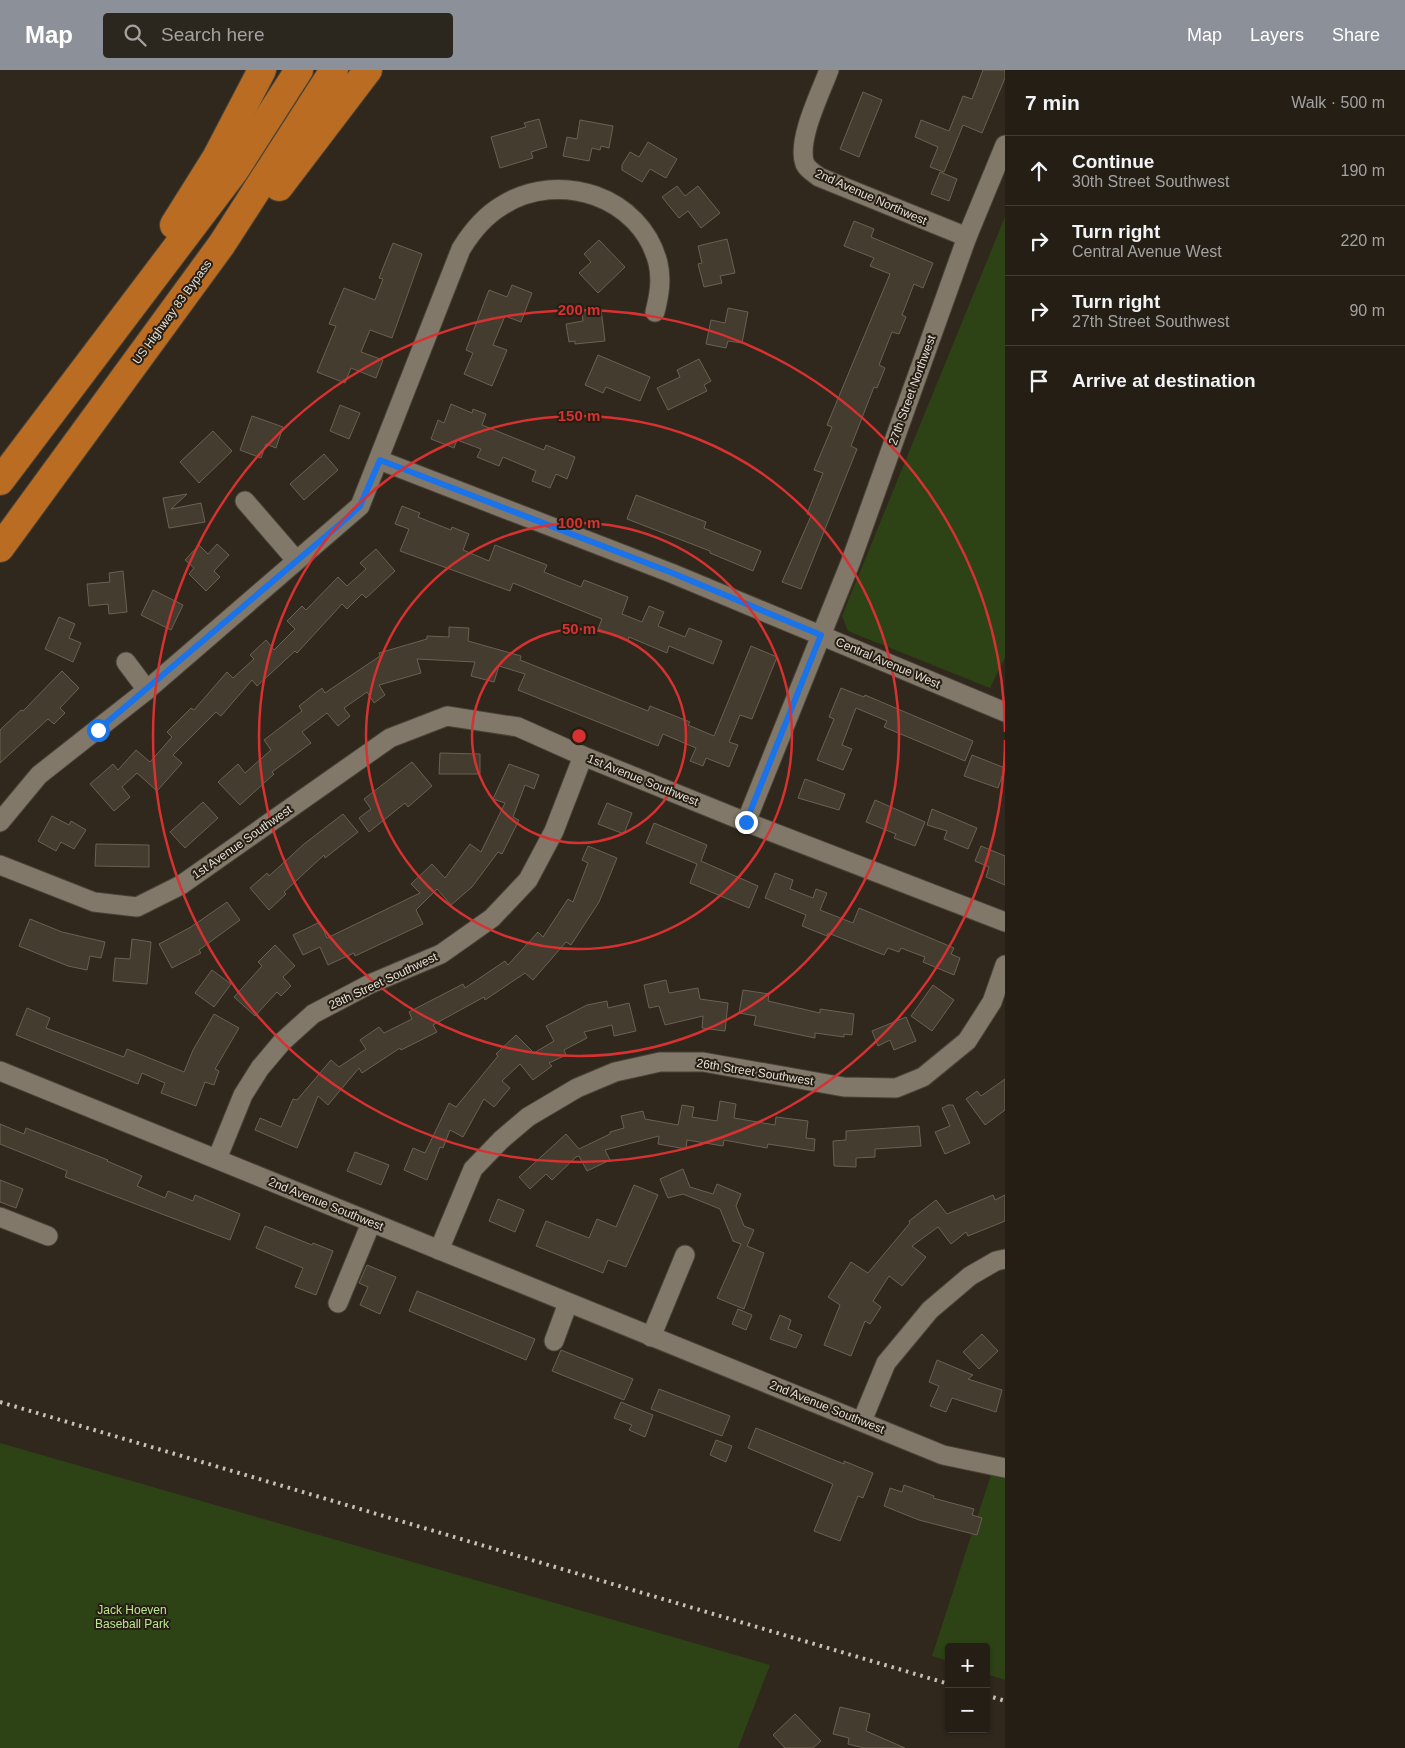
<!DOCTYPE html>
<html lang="en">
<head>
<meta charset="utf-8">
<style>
	:root { --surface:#241e15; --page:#2c271e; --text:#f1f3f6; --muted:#a3a2a0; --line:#413c34; --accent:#8c9099 }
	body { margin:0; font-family:Arial,sans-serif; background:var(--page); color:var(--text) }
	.controls { position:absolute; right:15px; bottom:15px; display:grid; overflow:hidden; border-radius:5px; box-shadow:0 1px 4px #0004 }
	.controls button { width:45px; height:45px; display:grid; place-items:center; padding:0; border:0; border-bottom:1px solid var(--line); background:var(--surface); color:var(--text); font:25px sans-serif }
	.stop { position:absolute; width:15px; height:15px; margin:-11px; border:4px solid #1a73e8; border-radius:50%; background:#fff }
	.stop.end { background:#1a73e8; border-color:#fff; box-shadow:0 1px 5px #0008 }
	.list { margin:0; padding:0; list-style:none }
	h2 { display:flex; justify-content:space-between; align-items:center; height:65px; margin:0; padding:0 20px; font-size:21px }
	h2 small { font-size:16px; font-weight:400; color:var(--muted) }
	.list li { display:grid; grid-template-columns:32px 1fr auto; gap:15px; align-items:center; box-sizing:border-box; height:70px; padding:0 20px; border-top:1px solid var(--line) }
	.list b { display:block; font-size:19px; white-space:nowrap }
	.list p { margin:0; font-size:16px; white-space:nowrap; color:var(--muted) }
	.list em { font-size:16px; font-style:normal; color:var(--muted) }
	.icon { flex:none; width:28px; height:28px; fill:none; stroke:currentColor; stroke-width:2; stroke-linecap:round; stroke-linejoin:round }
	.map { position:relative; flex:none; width:1005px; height:1678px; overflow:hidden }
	header { display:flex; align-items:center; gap:30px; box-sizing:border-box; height:70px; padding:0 25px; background:var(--accent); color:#fff }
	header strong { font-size:24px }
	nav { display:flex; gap:28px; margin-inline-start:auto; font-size:18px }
	.search { width:350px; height:45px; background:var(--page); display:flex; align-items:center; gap:12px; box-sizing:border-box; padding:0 18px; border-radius:5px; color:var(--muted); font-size:19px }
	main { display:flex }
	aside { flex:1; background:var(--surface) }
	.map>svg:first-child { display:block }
	.green { fill:#2d4316 }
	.building { fill:#443c2f; stroke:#6a6153 }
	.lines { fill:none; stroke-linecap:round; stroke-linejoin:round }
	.minor-casing { stroke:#494339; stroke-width:21 }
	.highway-casing { stroke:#494339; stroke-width:30 }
	.minor { stroke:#82786a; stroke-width:19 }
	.highway { stroke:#b96c22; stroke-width:28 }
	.rail { stroke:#c7c2b9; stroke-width:4; stroke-dasharray:2.5 5; stroke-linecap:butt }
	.route { stroke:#1a73e8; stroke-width:6 }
	.ring { fill:none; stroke:#d73131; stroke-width:2.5 }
	.labels { text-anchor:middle; stroke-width:4; stroke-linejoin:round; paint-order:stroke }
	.street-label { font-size:12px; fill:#e6e1d9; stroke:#261e13 }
	.park-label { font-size:12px; fill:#bae892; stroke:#261e13 }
	.centre { fill:#d73131; stroke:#261e13; stroke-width:2.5 }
	.ring-label { font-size:15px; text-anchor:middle; font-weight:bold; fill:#d73131; stroke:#261e13; stroke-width:4; stroke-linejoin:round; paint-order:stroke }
</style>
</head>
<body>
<header>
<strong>Map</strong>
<div class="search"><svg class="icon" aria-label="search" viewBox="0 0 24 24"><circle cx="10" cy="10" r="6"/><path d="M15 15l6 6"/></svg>Search here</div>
<nav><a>Map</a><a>Layers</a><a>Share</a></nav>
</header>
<main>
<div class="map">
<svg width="1005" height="1678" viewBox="0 0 1005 1678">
	<rect width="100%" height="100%" fill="#30281c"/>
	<!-- green -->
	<g class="green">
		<polygon points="1005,147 1005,587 990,618 848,561 842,546"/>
		<polygon points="0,1373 770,1595 738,1678 0,1678"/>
		<polygon points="1005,1404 1005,1610 986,1604 986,1577 949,1577 949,1591 932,1586 991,1405"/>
	</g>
	<!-- building -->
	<g class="building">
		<polygon points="983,0 1005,0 1005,8 982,63 963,55 944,102 930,97 938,77 915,67 921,50 949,61 963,26 972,29"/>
		<polygon points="863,22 882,30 859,87 840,79"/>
		<polygon points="539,49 547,77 531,82 533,88 500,98 491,67 526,57 524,53"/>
		<polygon points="580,50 613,56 609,78 601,76 600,80 592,78 589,91 563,86 567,67 577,69"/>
		<polygon points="648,72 677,89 666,108 650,99 642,112 622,100 622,95 630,82 639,87"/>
		<polygon points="940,102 957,109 949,131 931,124"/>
		<polygon points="677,116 685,126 698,116 720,143 701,158 688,141 679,148 662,127"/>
		<polygon points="854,151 874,159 871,167 933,193 923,218 914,214 902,245 906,247 899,264 892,262 879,295 885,298 877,318 874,317 851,376 857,379 801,519 782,512 811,446 807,444 823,403 814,400 832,357 827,355 890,204 870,196 874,188 844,176"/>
		<polygon points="727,169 735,203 720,206 722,213 704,217 698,194 702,193 698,176"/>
		<polygon points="599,170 625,197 598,223 579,203 591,192 584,184"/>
		<polygon points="393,173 422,184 392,268 370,260 361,282 383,290 376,308 351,298 345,313 317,302 336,256 329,254 344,218 375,230 383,209 379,208"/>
		<polygon points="512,215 532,223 521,252 505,246 493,275 507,280 492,316 464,304 473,283 466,280 489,220 507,227"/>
		<polygon points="728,238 748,242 742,273 728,271 726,278 706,274 711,250 725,253"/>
		<polygon points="601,239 605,271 575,274 575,271 569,272 566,254 583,251 582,241"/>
		<polygon points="598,285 650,307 640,331 606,317 603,323 585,315"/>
		<polygon points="699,289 711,311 704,315 707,321 668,340 657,318 680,307 677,300"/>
		<polygon points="451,334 472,343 473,339 486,344 482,355 544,380 546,375 575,387 567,409 556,404 550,418 532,411 536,401 503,387 499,396 477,387 481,379 457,370 454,378 431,369 438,350 444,353"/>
		<polygon points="340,335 360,343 349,369 330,361"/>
		<polygon points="252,346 283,357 276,378 266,374 261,388 240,380"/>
		<polygon points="213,361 232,381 199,413 180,392"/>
		<polygon points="324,384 338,400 304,430 290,414"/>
		<polygon points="187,424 171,439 201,433 205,452 169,458 163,428"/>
		<polygon points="636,425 706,452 704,458 761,481 753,501 710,483 710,481 627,449"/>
		<polygon points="402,436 420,443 418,447 451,460 452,457 469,464 463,480 489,491 495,475 547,495 544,502 581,517 584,510 628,527 622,544 642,552 649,536 664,542 658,556 685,567 689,558 722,571 713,594 669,576 667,583 629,567 628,570 598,559 602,549 513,513 510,521 400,481 409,459 395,454"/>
		<polygon points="217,474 229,485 214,501 220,507 206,521 189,504 194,498 185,490 199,475 208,484"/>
		<polygon points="376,479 395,501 366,528 362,524 347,539 342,534 297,583 295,581 257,616 252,610 221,646 216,642 173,685 182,693 157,721 137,703 122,717 130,727 114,741 90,714 113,694 118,700 136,680 150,692 172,667 167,662 191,638 194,640 227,602 233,608 254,589 250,585 266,570 274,580 295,559 287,551 302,536 306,540 338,507 347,516 366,499 360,493"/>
		<polygon points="123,501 127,542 109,544 108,534 89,536 87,514 110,512 109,503"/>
		<polygon points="153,520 183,535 171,560 141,545"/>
		<polygon points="59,547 75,554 69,568 81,573 73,592 45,579"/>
		<polygon points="449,557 469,558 468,571 521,586 520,590 648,641 650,636 690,652 688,655 714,666 751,576 777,587 752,649 740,645 729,672 738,675 729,697 706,688 703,696 690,691 696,678 663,664 658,676 518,620 525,604 499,596 494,612 471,606 475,592 417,589 421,603 379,615 385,625 374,633 367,622 344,638 350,646 338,656 327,643 302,662 311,673 272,702 274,704 240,735 218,712 238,694 245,703 271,680 264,670 302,641 299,636 322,618 325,623 380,586 379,583 427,569 427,566 449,567"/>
		<polygon points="62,601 79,618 60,638 65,643 54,654 48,649 0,693 0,660 21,640 23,641"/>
		<polygon points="841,618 864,627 865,625 973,671 965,691 884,657 887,651 856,638 842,675 852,679 843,700 817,690 834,649 829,647"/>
		<polygon points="440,683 480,684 480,704 439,704"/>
		<polygon points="972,685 1005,698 998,718 964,706"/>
		<polygon points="412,692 432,716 408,737 405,733 369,762 359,748 371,739 364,729"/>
		<polygon points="509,694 539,705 534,719 525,715 513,747 519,750 502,784 498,782 472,817 451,835 437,819 416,840 423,854 355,886 354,883 328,895 320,877 303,885 293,865 320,852 327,868 420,823 411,814 432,794 445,808 470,774 481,782 505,733 493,729"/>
		<polygon points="805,709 845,724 839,740 798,728"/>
		<polygon points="875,730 925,752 915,776 894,768 896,764 866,752"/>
		<polygon points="203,732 218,748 185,778 170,762"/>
		<polygon points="607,733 632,743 624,764 598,754"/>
		<polygon points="932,739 977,758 968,779 944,769 947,761 927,755"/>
		<polygon points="343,744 358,762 325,788 324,785 284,822 286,824 269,840 250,818 267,803 269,806 304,774"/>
		<polygon points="52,746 69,755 71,751 86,760 74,779 61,772 56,781 38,771"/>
		<polygon points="654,753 707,775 701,791 758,816 749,838 690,813 697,794 646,773"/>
		<polygon points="96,774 149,775 149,797 95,796"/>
		<polygon points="588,776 617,788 599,832 571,875 566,872 533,910 525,903 485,930 484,927 433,955 437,962 401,980 400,978 362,1003 359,998 328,1035 318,1026 297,1078 255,1060 260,1048 281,1057 293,1029 297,1030 331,990 339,997 366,979 360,970 379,957 384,963 412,949 409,942 463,914 465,918 505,891 508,895 538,862 543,867 568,829 573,832 588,793 582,790"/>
		<polygon points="981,776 1005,786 1005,815 986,807 989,797 975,791"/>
		<polygon points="775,803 793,810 790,819 813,828 816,819 827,823 820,840 853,853 859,838 954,878 951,884 960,888 954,905 923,892 925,887 901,878 899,882 888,878 884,885 828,863 827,866 802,856 806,845 765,828"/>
		<polygon points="227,832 240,850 199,880 201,883 172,898 159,874 191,857"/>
		<polygon points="30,849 62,862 105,872 101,888 90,886 87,900 68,896 19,876"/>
		<polygon points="132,869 151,872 147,914 113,911 115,888 130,889"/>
		<polygon points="275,875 295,896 283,907 291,916 281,926 277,922 255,946 234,927 262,896 258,892"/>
		<polygon points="212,900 231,914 214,937 195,923"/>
		<polygon points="666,910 669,923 698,918 700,929 728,933 725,961 702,958 703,946 665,955 659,936 649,938 644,915"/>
		<polygon points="933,915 954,930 932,961 911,946"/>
		<polygon points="743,920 769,924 768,931 820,943 820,939 854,944 852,965 844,964 844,967 815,963 815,968 754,955 756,946 739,943"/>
		<polygon points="607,931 608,938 629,933 636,961 614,966 612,955 584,962 587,968 564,980 566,985 549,993 552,996 533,1010 520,994 502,1011 510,1018 494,1037 484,1029 463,1067 450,1060 443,1078 440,1077 427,1110 404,1100 413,1078 425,1083 449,1033 456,1037 498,986 496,984 516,965 534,983 554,971 546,956 587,935"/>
		<polygon points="27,938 50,948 46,958 124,987 127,979 184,1002 193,980 214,944 239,958 215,999 219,1001 214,1015 205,1012 196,1036 161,1023 165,1013 142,1003 138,1014 16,965"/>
		<polygon points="906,947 916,971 894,980 890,970 878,976 872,961"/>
		<polygon points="1005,1009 1005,1040 985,1055 966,1029 977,1021 981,1026"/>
		<polygon points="720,1031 736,1034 734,1048 775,1055 776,1047 808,1051 806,1068 815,1069 814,1081 768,1074 767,1078 724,1070 723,1076 687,1070 686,1079 658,1074 659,1066 605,1080 610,1090 587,1101 579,1086 576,1087 552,1110 546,1104 530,1119 519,1107 566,1064 579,1079 610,1064 610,1062 624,1058 621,1046 643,1041 645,1049 678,1055 682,1035 694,1037 692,1047 717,1051"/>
		<polygon points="948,1035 953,1035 970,1073 945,1084 935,1062 950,1056 942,1038"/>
		<polygon points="0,1054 24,1064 26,1058 108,1090 107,1091 142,1106 137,1116 165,1128 168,1121 193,1131 195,1125 240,1144 230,1170 65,1107 67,1101 0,1074"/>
		<polygon points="919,1056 921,1076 875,1079 875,1087 856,1088 856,1097 834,1096 833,1071 846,1070 846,1061"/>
		<polygon points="355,1082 389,1095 381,1115 347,1101"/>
		<polygon points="683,1099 690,1117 713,1124 717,1114 741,1124 736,1136 744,1156 754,1160 747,1176 764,1183 744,1239 717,1228 741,1174 733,1171 720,1139 683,1124 668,1128 660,1109"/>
		<polygon points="0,1110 23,1119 16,1138 0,1132"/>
		<polygon points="634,1115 658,1125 626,1197 608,1190 603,1203 536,1176 546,1151 589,1168 597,1149 616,1157"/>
		<polygon points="993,1125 995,1130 1005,1125 1005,1151 968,1166 966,1162 951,1174 938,1157 912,1176 926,1187 902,1216 889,1206 873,1231 881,1237 870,1254 865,1251 851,1286 824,1275 840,1235 828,1227 851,1192 868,1203 910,1153 909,1151 936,1130 947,1144"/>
		<polygon points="498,1129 524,1140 515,1162 489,1151"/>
		<polygon points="265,1156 312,1175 313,1173 333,1181 316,1225 295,1217 303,1198 256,1178"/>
		<polygon points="367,1195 396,1207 380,1244 360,1235 368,1217 359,1213"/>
		<polygon points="417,1221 535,1269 526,1290 409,1241"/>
		<polygon points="738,1239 752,1245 746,1260 732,1254"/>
		<polygon points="780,1245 791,1250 788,1259 802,1265 796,1278 770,1269"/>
		<polygon points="982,1264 998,1281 979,1299 963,1282"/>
		<polygon points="561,1280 633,1309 624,1330 552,1301"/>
		<polygon points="937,1290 973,1305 968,1309 1002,1320 996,1342 952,1328 946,1342 930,1336 939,1316 929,1312"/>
		<polygon points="659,1319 730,1346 722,1366 651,1339"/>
		<polygon points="621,1332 653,1345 645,1367 629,1360 632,1355 614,1348"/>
		<polygon points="756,1358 844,1394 844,1391 873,1403 863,1428 858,1426 840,1471 814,1461 833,1414 748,1378"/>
		<polygon points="716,1370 732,1376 726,1392 710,1385"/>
		<polygon points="904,1415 934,1426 933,1428 974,1439 972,1445 982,1448 977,1465 919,1450 884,1436 890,1418 902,1422"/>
		<polygon points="840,1637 870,1644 866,1661 905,1678 864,1678 848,1674 849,1668 833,1664"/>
		<polygon points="795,1644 821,1671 813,1678 785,1678 773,1665"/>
	</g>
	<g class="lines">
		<defs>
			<g id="minor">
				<path d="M829,0c-8,22 -33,71 -24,94 3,6 9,9 14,13l148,60"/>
				<polyline points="379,390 671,503 1005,642"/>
				<polyline points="245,431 296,490"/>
				<polyline points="126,592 147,620"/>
				<path d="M0,752l39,-47 108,-85 213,-184 101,-257c11,-18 23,-33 42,-44 56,-35 138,-9 155,58 4,17 1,33 -3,49"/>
				<polyline points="746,752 851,491 967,167 1005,75"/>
				<polyline points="0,795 94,832 137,837 181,815 390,668 447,646 518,657 583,686 746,752 1005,852"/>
				<polyline points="0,1001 943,1385 1005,1398"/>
				<polyline points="217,1089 243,1025 260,998 282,972 313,944 370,914 441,884 492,848 528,810 554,761 583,686"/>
				<polyline points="0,1147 48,1166"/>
				<polyline points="439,1180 473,1099 501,1070 528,1047 577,1018 615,1002 660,992 703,992 844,1017 896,1018 923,1007 967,971 992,932 1005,895"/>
				<polyline points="338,1233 371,1153"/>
				<polyline points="651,1267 685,1185"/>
				<polyline points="554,1271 568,1233"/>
				<polyline points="862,1351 886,1293 930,1240 970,1206 996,1191 1005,1189"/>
			</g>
			<g id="highway">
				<polyline points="279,117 368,0"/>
				<polyline points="174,155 216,88 262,0"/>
				<polyline points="0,411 235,100 299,0"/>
				<polyline points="0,478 222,174 334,0"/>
			</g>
		</defs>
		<!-- minor casing -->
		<use href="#minor" class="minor-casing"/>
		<!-- highway casing -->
		<use href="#highway" class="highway-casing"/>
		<!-- minor -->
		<use href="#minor" class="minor"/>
		<!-- highway -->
		<use href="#highway" class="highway"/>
		<!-- rail -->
		<g class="rail">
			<polyline points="0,1332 949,1614"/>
			<polyline points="986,1625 1005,1631"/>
		</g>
	</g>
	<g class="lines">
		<!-- route -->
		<polyline class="route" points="98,660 346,449 360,436 380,390 670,502 821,565 746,752"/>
	</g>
	<!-- distance rings -->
	<g class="ring">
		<circle cx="579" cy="666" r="107"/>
		<circle cx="579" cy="666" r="213"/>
		<circle cx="579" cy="666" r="320"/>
		<path d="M1005 670A426 426 0 1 1 1005 662"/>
	</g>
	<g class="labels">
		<!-- street labels -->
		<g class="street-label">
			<text transform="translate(871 127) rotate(24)" y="4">2nd Avenue Northwest</text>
			<text transform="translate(172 242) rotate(-54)" y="4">US Highway 83 Bypass</text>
			<text transform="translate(912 320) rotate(-70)" y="4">27th Street Northwest</text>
			<text transform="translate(888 593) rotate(23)" y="4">Central Avenue West</text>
			<text transform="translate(643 710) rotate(22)" y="4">1st Avenue Southwest</text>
			<text transform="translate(242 772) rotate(-35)" y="4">1st Avenue Southwest</text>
			<text transform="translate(383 911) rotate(-25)" y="4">28th Street Southwest</text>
			<text transform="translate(755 1002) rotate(9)" y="4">26th Street Southwest</text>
			<text transform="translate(326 1134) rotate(22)" y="4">2nd Avenue Southwest</text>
			<text transform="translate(827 1337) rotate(22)" y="4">2nd Avenue Southwest</text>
		</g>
		<!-- park labels -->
		<g class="park-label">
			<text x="132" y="1544">Jack Hoeven<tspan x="132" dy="14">Baseball Park</tspan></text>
		</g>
	</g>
	<circle cx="579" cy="666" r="8" class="centre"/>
	<g class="ring-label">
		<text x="579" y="245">200 m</text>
		<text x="579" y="351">150 m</text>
		<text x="579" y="458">100 m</text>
		<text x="579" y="564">50 m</text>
	</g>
</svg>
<div class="controls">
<button>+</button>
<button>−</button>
</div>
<div class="stop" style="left:98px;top:660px"></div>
<div class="stop end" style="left:746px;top:752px"></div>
</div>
<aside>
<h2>7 min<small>Walk · 500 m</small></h2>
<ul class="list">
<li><svg class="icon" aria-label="ahead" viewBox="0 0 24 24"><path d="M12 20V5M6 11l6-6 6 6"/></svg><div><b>Continue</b><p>30th Street Southwest</p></div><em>190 m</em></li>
<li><svg class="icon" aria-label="right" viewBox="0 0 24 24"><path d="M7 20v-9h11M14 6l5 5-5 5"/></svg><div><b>Turn right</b><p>Central Avenue West</p></div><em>220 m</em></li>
<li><svg class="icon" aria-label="right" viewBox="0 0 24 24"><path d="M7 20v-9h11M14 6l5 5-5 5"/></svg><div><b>Turn right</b><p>27th Street Southwest</p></div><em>90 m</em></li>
<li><svg class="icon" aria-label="arrive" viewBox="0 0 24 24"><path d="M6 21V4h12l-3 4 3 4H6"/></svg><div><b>Arrive at destination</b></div></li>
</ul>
</aside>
</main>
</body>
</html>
